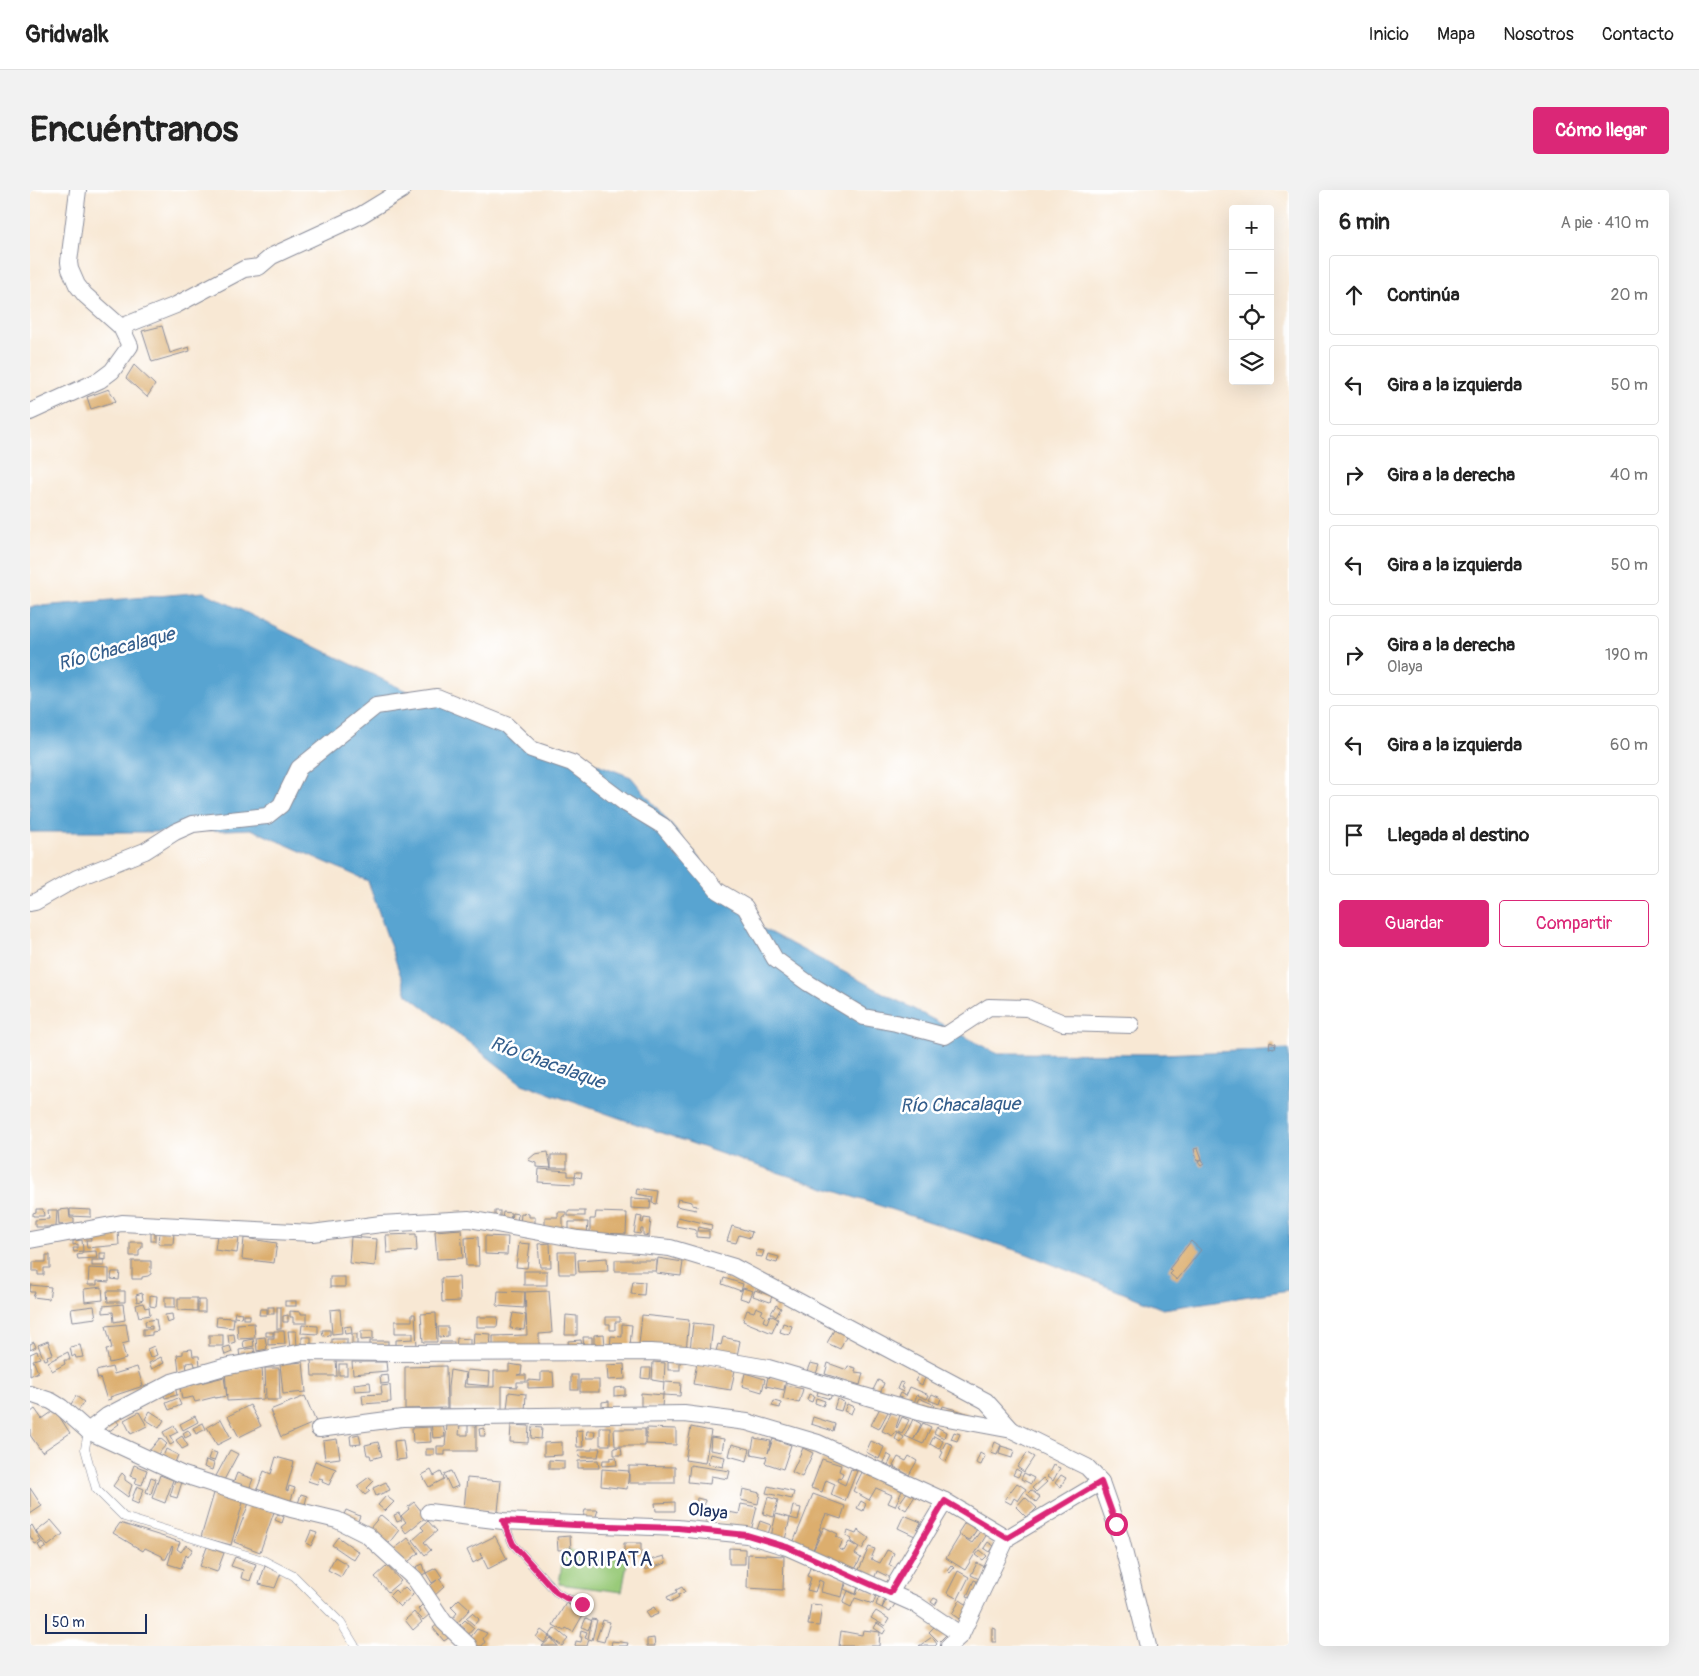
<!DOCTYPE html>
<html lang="es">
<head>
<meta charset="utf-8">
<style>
	:root { --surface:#fff; --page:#f2f2f2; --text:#222; --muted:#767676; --line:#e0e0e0; --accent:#db2777 }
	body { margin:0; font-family:Pangolin,sans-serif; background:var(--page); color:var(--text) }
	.controls { position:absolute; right:15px; top:15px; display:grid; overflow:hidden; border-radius:5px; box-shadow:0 5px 20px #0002 }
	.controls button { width:45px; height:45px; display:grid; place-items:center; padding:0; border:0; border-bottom:1px solid var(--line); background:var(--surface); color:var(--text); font:25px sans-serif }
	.scale { position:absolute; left:15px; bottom:12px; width:102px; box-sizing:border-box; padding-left:5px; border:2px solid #1b2f5e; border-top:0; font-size:14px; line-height:18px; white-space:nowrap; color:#1b2f5e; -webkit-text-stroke:4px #fff; paint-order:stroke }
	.stop { position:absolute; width:15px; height:15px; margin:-11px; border:4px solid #db2777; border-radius:50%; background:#fff }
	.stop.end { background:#db2777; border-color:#fff; box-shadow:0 1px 5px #0008 }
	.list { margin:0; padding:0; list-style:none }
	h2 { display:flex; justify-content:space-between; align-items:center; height:65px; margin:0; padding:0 20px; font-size:21px }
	h2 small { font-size:16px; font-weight:400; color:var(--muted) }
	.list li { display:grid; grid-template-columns:32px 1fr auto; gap:15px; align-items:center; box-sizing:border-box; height:80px; margin:0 10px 10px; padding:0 10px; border:1px solid var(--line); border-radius:5px }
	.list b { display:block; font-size:19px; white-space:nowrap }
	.list p { margin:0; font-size:16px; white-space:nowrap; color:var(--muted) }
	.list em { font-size:16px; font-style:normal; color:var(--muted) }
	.actions { display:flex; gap:10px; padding:15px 20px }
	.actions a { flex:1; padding:11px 0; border:1px solid var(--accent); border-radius:5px; text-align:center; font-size:18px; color:var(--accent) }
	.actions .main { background:var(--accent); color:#fff }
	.icon { flex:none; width:28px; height:28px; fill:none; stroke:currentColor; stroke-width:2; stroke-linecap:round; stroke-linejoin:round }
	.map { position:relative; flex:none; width:1259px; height:1456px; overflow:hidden; border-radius:5px }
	header { display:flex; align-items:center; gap:30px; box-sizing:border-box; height:70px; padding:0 25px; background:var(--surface); border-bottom:1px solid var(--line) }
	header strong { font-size:24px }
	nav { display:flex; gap:28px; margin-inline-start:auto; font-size:18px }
	.intro { display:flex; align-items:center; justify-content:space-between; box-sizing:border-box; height:120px; padding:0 30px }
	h1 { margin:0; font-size:35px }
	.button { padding:12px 22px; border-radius:5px; background:var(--accent); color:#fff; font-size:18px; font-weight:700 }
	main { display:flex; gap:30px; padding:0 30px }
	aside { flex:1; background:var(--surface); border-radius:5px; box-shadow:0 5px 20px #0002 }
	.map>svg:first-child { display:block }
	.green { fill:#99ca79; stroke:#5a7c6c }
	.water { fill:#59a4d1; stroke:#3a6a98 }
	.building { fill:#dcae6e }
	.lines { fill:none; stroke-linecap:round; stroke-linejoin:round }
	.service-casing { stroke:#8a8c99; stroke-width:9 }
	.minor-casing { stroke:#8a8c99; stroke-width:18 }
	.service { stroke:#fff; stroke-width:8 }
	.minor { stroke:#fff; stroke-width:16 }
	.route { stroke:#db2777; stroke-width:6 }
	.labels { text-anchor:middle; stroke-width:5; stroke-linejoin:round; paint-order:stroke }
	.street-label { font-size:18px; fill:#1b2f5e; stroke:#fff }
	.water-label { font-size:19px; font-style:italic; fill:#345e8c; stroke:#fff }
	.quarter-label { font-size:20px; letter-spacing:1px; fill:#1b2f5e; stroke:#fff }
</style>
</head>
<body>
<header>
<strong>Gridwalk</strong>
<nav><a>Inicio</a><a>Mapa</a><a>Nosotros</a><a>Contacto</a></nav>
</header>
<div class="intro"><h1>Encuéntranos</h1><a class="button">Cómo llegar</a></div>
<main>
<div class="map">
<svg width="1259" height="1456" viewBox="0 0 1259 1456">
	<rect width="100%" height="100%" fill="#fff"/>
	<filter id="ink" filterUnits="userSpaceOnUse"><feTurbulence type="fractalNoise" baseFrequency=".02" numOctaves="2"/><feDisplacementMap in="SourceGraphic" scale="10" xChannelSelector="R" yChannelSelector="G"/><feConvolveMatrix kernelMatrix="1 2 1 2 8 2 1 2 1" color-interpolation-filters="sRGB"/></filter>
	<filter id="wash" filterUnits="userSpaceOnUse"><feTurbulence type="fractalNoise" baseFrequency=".0096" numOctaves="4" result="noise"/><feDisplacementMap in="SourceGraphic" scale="20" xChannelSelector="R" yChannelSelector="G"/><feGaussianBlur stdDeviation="1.12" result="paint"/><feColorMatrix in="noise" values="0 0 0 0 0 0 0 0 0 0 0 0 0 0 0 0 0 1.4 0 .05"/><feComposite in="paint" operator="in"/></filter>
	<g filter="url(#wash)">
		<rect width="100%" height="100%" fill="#f8e8d4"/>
		<!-- green -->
		<polygon class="green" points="534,1360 598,1368 592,1402 529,1394"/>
		<!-- water -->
		<polygon class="water" points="174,402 372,499 601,587 724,734 966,863 1131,864 1259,859 1259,1100 1133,1119 997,1064 695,965 492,894 377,804 338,691 221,639 145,642 0,642 0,417"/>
		<g id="blocks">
			<!-- building -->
			<g class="building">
				<polygon points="132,136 140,163 159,157 160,161 122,172 112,141"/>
				<polygon points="104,175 125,195 117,207 96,188"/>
				<polygon points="79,199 86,211 61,219 57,207"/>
				<polygon points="1240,852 1245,854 1244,859 1239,858"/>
				<polygon points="1168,958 1174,974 1171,976 1168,972 1172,969 1167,971 1164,959"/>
				<polygon points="518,962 521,978 506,977 506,973 498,970 505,964"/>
				<rect x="521" y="965" width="16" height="13"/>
				<polygon points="509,979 538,981 538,986 545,986 545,994 508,992"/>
				<polygon points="546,982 552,982 551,988 545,986"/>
				<polygon points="608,998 629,1001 627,1014 622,1013 623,1007 607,1004"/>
				<polygon points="601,1008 621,1009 620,1019 601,1018"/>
				<polygon points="648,1009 662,1012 662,1015 667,1016 666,1020 646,1016"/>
				<polygon points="6,1019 13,1019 14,1026 3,1026 3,1023 6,1022"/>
				<polygon points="39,1019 40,1028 44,1028 44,1034 29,1035 28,1020"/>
				<polygon points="40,1019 61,1020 61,1027 40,1026"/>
				<polygon points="18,1020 27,1020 26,1037 5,1037 5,1030 19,1029"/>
				<rect x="465" y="1021" width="5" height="7"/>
				<rect x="538" y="1021" width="17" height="5"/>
				<polygon points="473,1022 481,1023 480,1030 472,1029"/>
				<polygon points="528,1022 536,1022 536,1026 533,1026 533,1041 515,1037 515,1027 528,1027"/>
				<polygon points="566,1022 597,1023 596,1044 560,1043 560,1029 565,1029"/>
				<polygon points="482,1023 488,1024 487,1032 481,1031"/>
				<polygon points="491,1023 499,1024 499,1027 505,1027 505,1036 490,1035"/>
				<polygon points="607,1026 612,1027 611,1032 613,1033 614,1028 621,1029 619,1046 613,1045 613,1039 611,1039 610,1044 604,1043"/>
				<polygon points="648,1027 682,1035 681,1040 669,1037 668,1041 679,1041 679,1048 666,1047 666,1040 646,1036"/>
				<polygon points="539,1032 558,1032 557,1045 539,1044"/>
				<polygon points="702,1036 722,1042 720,1048 709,1045 706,1053 697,1051"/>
				<rect x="121" y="1038" width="4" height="13"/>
				<polygon points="431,1039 433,1068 407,1069 405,1041"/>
				<polygon points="88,1041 89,1055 57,1058 56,1050 61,1050 60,1044"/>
				<polygon points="129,1041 144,1042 143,1054 128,1054"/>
				<polygon points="386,1044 387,1061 357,1063 356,1045"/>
				<polygon points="187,1045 209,1047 207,1063 185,1060"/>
				<polygon points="455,1046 478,1047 477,1065 455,1064"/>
				<polygon points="321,1047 347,1049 345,1076 319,1073"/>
				<polygon points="448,1047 449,1076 436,1076 435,1048"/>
				<polygon points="214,1048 247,1053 244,1073 212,1069"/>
				<polygon points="52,1050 53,1061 44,1062 43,1058 48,1058 48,1054 43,1055 43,1051"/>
				<polygon points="1161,1051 1171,1060 1147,1090 1140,1084 1142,1082 1139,1079"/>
				<polygon points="100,1052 112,1052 112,1058 109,1060 109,1066 100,1066"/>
				<polygon points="489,1053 500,1054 497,1078 486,1077"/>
				<polygon points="520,1053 521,1077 510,1077 508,1054"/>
				<polygon points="727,1060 734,1061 732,1067 726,1066"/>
				<polygon points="66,1061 67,1068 48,1069 47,1065 52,1064 52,1062"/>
				<polygon points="528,1062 545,1062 546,1084 529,1084"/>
				<polygon points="70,1063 76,1063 76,1070 70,1069"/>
				<polygon points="738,1064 749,1067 747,1073 736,1070"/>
				<polygon points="16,1065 20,1065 20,1078 14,1078 14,1085 8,1085 8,1081 3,1081 3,1072 16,1072"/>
				<polygon points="577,1068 578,1081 549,1082 548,1070"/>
				<polygon points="628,1068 653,1072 651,1086 626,1083"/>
				<rect x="62" y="1070" width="12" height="6"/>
				<rect x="585" y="1070" width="41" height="11"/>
				<polygon points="102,1071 121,1071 121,1084 118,1086 112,1087 112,1089 102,1089"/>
				<polygon points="59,1078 79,1079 79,1092 67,1091 67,1095 58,1095"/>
				<rect x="494" y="1081" width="23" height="14"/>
				<polygon points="82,1082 90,1082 89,1090 81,1089"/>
				<rect x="300" y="1087" width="15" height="10"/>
				<polygon points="429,1087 430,1111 412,1112 411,1088"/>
				<polygon points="694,1088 713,1094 711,1101 692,1094"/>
				<polygon points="603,1091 615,1092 614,1105 601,1104"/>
				<polygon points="0,1095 21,1097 19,1109 3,1107 5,1102 0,1102"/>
				<polygon points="72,1097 73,1110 55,1112 54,1099"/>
				<polygon points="713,1098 723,1101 719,1111 710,1108"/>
				<polygon points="725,1100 742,1106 740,1112 723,1106"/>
				<polygon points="77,1101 95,1101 95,1112 78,1112"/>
				<polygon points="468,1101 495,1102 494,1118 467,1116"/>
				<polygon points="519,1101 522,1143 509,1144 509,1157 463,1159 463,1146 497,1145 495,1102"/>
				<polygon points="112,1103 113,1110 107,1112 106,1105"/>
				<polygon points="120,1105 127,1106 126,1117 120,1116"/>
				<rect x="135" y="1107" width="10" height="10"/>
				<polygon points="148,1108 167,1108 167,1121 148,1120"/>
				<rect x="168" y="1110" width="7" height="12"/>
				<rect x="255" y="1111" width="11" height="5"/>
				<polygon points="113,1113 115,1118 119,1117 120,1125 109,1127 106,1115"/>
				<polygon points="93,1114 95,1130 84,1132 83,1122 73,1123 73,1116"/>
				<polygon points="746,1115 751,1118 746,1127 741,1123"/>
				<polygon points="64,1116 66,1128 43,1131 41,1119"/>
				<rect x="238" y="1117" width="6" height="7"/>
				<rect x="247" y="1117" width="4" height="22"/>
				<polygon points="726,1117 733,1120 731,1124 735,1126 733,1131 737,1133 740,1125 748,1129 742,1143 713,1131 717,1120 724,1122"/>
				<polygon points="230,1119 237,1119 237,1125 229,1125"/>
				<polygon points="310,1119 312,1143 302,1144 300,1120"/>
				<polygon points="260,1121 271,1122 271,1124 277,1124 277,1133 263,1133 263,1127 260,1127"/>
				<polygon points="205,1122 212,1123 211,1128 204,1127"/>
				<polygon points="406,1123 407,1152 393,1152 391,1124"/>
				<polygon points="483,1123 496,1125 494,1140 480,1138"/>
				<polygon points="142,1124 143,1131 137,1133 135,1125"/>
				<polygon points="382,1124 385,1124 387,1156 366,1157 366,1150 383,1149 383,1143 365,1143 365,1131 382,1131"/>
				<rect x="213" y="1125" width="7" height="4"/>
				<polygon points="258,1125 258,1132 253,1132 253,1126"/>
				<polygon points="536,1125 547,1126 547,1145 535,1145"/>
				<polygon points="612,1125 659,1130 656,1161 609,1155"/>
				<polygon points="187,1127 204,1128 203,1138 186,1136"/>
				<polygon points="447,1127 468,1127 467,1137 447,1137"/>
				<polygon points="576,1127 590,1127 590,1132 585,1132 585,1140 580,1140 580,1134 576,1134"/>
				<polygon points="126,1129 128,1141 122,1142 122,1145 113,1146 113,1139 122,1139 122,1136 116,1137 115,1131"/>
				<polygon points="224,1133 225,1148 208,1149 207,1134"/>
				<polygon points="663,1133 683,1135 680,1162 660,1160"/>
				<polygon points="753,1133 762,1136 759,1145 750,1142"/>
				<polygon points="96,1134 99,1152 92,1154 96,1169 79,1173 76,1159 82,1158 76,1136"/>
				<polygon points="592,1134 602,1135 600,1155 580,1158 581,1146 592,1147"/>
				<polygon points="272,1135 288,1136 288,1144 271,1143"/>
				<polygon points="321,1136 322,1143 315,1144 314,1137"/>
				<polygon points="408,1137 418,1137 418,1146 409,1147"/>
				<polygon points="292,1140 300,1140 300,1145 293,1146"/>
				<polygon points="804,1140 816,1146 810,1159 797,1153"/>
				<polygon points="244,1141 254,1141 255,1154 238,1155 238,1148 244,1148"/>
				<polygon points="258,1141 266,1141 267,1157 260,1158"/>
				<polygon points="331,1141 343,1141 343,1149 331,1150"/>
				<rect x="236" y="1142" width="7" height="4"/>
				<polygon points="444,1143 461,1144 460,1159 443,1158"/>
				<polygon points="204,1144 205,1152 199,1154 198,1145"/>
				<rect x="322" y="1144" width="5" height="12"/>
				<polygon points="574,1144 575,1156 564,1157 564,1145"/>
				<rect x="179" y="1145" width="14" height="11"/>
				<polygon points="235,1147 237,1159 227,1161 226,1148"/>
				<polygon points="272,1147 281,1147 281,1155 272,1156"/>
				<polygon points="553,1147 562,1147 562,1158 554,1158"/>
				<polygon points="693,1147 710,1151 706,1171 686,1161 688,1154 691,1155"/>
				<polygon points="427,1148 440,1149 440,1161 426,1160"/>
				<polygon points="223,1149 224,1156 214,1158 213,1151"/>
				<rect x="302" y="1149" width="15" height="7"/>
				<polygon points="551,1150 552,1157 539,1159 538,1151"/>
				<polygon points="18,1151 23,1164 17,1166 18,1169 14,1170 8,1155"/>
				<rect x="340" y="1151" width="18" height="10"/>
				<polygon points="4,1152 6,1157 0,1160 0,1154"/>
				<rect x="410" y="1152" width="14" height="8"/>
				<polygon points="50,1155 53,1167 46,1168 45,1165 42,1167 40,1157"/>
				<polygon points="124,1156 127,1165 120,1168 117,1159"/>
				<polygon points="200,1156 202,1162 195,1165 193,1158"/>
				<polygon points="224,1158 225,1166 210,1168 209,1160"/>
				<polygon points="162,1159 163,1166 169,1166 170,1176 165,1176 164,1172 156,1173 157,1180 149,1181 147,1165 153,1164 153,1160"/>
				<polygon points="7,1161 10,1168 3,1170 8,1182 0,1186 0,1164"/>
				<polygon points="38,1162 40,1170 34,1170 35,1174 22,1181 18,1172"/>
				<polygon points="131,1167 134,1173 122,1179 119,1173"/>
				<polygon points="281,1169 306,1169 307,1186 282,1186"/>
				<rect x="638" y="1171" width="12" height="9"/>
				<polygon points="273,1172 276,1202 253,1204 250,1174"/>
				<polygon points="322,1172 356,1172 357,1181 323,1184"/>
				<polygon points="623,1172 635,1173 634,1192 622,1190"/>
				<polygon points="667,1173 705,1180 701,1200 663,1194"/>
				<polygon points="780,1173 789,1175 786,1184 777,1181"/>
				<polygon points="798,1173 817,1180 818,1176 826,1178 825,1182 833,1183 830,1195 795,1184"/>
				<rect x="309" y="1174" width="8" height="11"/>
				<polygon points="479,1174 492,1176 491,1184 487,1185 496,1185 496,1192 487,1192 487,1197 472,1196 472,1219 418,1219 418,1197 420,1180 436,1183 434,1197 464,1197 464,1181 479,1181"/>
				<polygon points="594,1174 595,1189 578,1190 577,1175"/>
				<polygon points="416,1176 417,1218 375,1219 375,1177"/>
				<polygon points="82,1177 84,1184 107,1177 113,1196 80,1207 81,1209 77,1210 70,1188 68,1189 66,1181"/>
				<polygon points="232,1177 234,1209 197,1211 195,1179"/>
				<polygon points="235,1178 249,1178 250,1210 236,1210"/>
				<polygon points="612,1178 621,1178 620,1189 611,1188"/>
				<polygon points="437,1180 460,1182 459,1196 436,1194"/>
				<polygon points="511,1182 523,1182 524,1197 498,1198 498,1190 511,1191"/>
				<polygon points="715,1183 735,1189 732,1202 712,1196"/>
				<polygon points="889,1184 895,1188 892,1195 885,1191"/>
				<polygon points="358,1185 359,1193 351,1194 350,1186"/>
				<rect x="541" y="1185" width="7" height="15"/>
				<polygon points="194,1187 197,1206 185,1208 185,1207 165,1212 163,1207 152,1209 150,1198"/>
				<polygon points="738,1187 756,1190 754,1200 736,1196"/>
				<rect x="550" y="1190" width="19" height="12"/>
				<polygon points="848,1190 854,1193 850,1204 843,1200"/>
				<polygon points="340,1192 341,1200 325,1201 324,1194"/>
				<polygon points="634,1192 651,1193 650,1206 633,1205"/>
				<polygon points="870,1192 873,1193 871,1198 874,1198 873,1202 867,1199"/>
				<polygon points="360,1195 361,1212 333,1214 332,1205 352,1204 351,1196"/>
				<polygon points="756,1195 773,1199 769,1213 753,1209"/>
				<polygon points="145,1196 147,1205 135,1208 132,1201"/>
				<polygon points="595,1197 595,1205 584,1206 584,1198"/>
				<polygon points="880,1197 899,1205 897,1209 887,1205 884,1213 868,1207 870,1203 876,1206"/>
				<polygon points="789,1199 802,1204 800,1209 787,1205"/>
				<polygon points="479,1202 496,1204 495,1221 477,1219"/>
				<polygon points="611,1203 633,1205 632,1217 611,1216"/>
				<polygon points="779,1204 784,1206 782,1212 777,1210"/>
				<polygon points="902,1204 911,1208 909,1214 899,1210"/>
				<polygon points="46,1206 54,1212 48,1221 40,1216"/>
				<polygon points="275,1206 286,1232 251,1247 240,1220"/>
				<polygon points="148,1208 151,1215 139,1220 136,1213"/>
				<polygon points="786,1208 795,1211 793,1216 785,1213"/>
				<polygon points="889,1208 905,1215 903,1221 886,1214"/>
				<polygon points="807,1209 814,1212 811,1221 804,1219"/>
				<polygon points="579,1211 579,1219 572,1219 572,1212"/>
				<polygon points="744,1211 751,1213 750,1218 742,1216"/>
				<polygon points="817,1214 824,1217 821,1224 814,1221"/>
				<polygon points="220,1215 231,1236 209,1247 198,1226"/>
				<polygon points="913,1216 937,1223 935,1228 911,1221"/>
				<polygon points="850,1218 858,1222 849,1239 841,1235"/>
				<polygon points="5,1219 12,1229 25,1220 40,1243 12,1262 0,1245 0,1223"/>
				<polygon points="120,1221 134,1230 129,1238 115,1229"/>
				<polygon points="862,1221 870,1225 866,1237 867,1238 872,1227 879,1230 872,1244 866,1241 863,1246 852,1241"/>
				<polygon points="109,1222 117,1236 101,1244 94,1230"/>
				<polygon points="83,1226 89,1234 78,1242 72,1239"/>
				<polygon points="165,1226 168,1232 153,1240 150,1234"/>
				<polygon points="783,1227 805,1234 803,1241 781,1234"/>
				<polygon points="191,1229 201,1248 187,1255 177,1237"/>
				<polygon points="883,1229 891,1234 884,1249 893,1233 901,1237 893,1254 875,1246"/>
				<polygon points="413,1232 415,1247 403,1248 401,1233"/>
				<polygon points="173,1233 176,1239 166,1244 163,1238"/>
				<polygon points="430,1234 429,1245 438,1245 438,1235 446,1236 446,1261 415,1261 415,1265 407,1265 407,1256 415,1256 417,1235"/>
				<polygon points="481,1235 499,1236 498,1253 480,1252"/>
				<polygon points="144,1236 148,1242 140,1246 144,1253 140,1255 133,1242"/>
				<polygon points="400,1237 401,1252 383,1253 382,1238"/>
				<polygon points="502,1237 512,1238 511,1249 501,1248"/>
				<rect x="570" y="1237" width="10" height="18"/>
				<polygon points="661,1237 681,1241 675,1273 655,1270"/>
				<polygon points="907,1237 916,1242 914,1248 904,1243"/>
				<polygon points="454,1238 455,1246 450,1246 449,1239"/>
				<polygon points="616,1238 646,1239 646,1255 616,1254"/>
				<polygon points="584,1239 615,1239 615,1256 585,1256"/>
				<polygon points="158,1240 161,1245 155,1248 153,1243"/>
				<polygon points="552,1240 553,1257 547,1257 546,1241"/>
				<polygon points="557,1241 565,1241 564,1248 556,1248"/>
				<polygon points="924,1242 930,1244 927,1251 921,1249"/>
				<polygon points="868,1243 874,1247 871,1253 865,1249"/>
				<polygon points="329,1244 331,1254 321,1255 320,1246"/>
				<polygon points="152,1246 158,1256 152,1259 146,1250"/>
				<polygon points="904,1246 913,1251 909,1259 900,1254"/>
				<polygon points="681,1247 694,1249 692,1262 680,1260"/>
				<polygon points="130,1248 137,1254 125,1267 119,1261"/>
				<polygon points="724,1248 741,1251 738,1263 743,1249 761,1255 753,1279 735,1273 737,1267 721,1264"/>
				<polygon points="307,1249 310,1268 295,1270 293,1251"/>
				<polygon points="373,1250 376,1269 366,1270 364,1251"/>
				<polygon points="841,1251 854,1257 849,1269 836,1262"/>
				<polygon points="348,1252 352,1266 341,1269 340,1265 337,1265 335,1255"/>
				<polygon points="532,1252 532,1265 514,1266 514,1253"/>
				<polygon points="916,1252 923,1255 916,1272 910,1268 913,1262 911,1261"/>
				<polygon points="965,1252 971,1255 967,1265 961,1263"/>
				<polygon points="702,1254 720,1259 717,1271 699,1266"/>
				<polygon points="971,1256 984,1260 982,1268 969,1264"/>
				<polygon points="591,1257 592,1265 584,1265 584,1258"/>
				<polygon points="562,1258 570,1258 568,1267 549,1267 548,1260 562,1260"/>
				<polygon points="773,1258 783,1263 772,1287 762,1282"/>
				<polygon points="136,1259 148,1265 144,1275 132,1269"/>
				<rect x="396" y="1259" width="8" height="6"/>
				<polygon points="200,1260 208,1264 194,1290 186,1286"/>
				<polygon points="181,1261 187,1263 184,1271 178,1269"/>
				<polygon points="950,1263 955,1266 951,1275 946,1273"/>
				<polygon points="997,1263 1004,1267 994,1282 987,1277"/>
				<polygon points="680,1264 695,1267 693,1277 678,1274"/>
				<polygon points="857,1264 862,1267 858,1275 853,1272"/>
				<polygon points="879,1266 887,1271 879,1285 863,1276 868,1267 876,1271"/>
				<polygon points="246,1267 264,1272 256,1300 258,1301 259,1296 265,1298 260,1313 226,1302 234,1281 241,1284"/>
				<polygon points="586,1267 587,1275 572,1276 573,1270 580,1270 580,1268"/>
				<polygon points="792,1269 811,1275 809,1281 813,1283 811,1288 808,1287 807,1291 815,1295 821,1279 827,1281 815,1311 801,1305 805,1294 796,1290 792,1302 781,1298"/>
				<polygon points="176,1270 184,1273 182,1280 174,1277"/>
				<polygon points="519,1270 534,1271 534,1279 519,1279"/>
				<polygon points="568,1270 569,1278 548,1278 548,1271"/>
				<polygon points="285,1271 306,1279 299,1295 292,1292 293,1289 289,1288 287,1294 278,1291"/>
				<polygon points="104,1275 117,1280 112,1295 105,1293 107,1288 100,1286"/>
				<polygon points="660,1275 700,1281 698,1289 681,1286 680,1294 658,1292"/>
				<polygon points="1023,1275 1030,1278 1023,1291 1017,1287"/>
				<polygon points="599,1276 645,1277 645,1293 599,1293"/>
				<polygon points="572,1279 599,1281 597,1299 571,1296"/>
				<polygon points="986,1279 991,1282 988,1287 983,1285"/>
				<polygon points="401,1280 404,1286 411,1282 414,1289 399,1297 392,1285"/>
				<polygon points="421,1281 428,1296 421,1299 414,1284"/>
				<polygon points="832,1282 841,1287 843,1283 851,1287 849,1290 872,1301 865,1316 858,1313 862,1305 846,1298 839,1310 823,1301"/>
				<polygon points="92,1283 95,1286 95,1290 102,1295 98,1307 83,1296"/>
				<polygon points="207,1283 223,1289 218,1302 202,1296"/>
				<polygon points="994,1283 1004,1288 1001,1294 991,1289"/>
				<polygon points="130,1285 143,1290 135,1313 122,1308"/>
				<polygon points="1031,1285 1036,1288 1030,1297 1025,1293"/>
				<polygon points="121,1287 126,1289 121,1304 116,1302"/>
				<polygon points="339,1287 344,1291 337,1298 340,1301 335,1305 327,1296"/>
				<polygon points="437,1288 471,1291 468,1322 434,1318"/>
				<polygon points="1013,1288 1017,1292 1006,1302 1002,1298"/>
				<polygon points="145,1290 152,1292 147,1308 140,1306"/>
				<polygon points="356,1292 360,1300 346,1306 343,1298"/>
				<polygon points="987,1293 996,1299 988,1311 984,1308 981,1314 974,1310"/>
				<polygon points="107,1296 114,1299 108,1314 101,1311"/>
				<polygon points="738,1296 764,1302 762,1309 736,1303"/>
				<polygon points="0,1298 12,1316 0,1324"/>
				<polygon points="713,1299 730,1303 728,1314 711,1310"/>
				<polygon points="185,1300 214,1309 201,1355 171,1347"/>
				<polygon points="1001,1300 1010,1307 1006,1312 997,1304"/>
				<polygon points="878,1301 885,1306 876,1320 868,1315"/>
				<polygon points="271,1304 277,1306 274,1319 267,1317"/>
				<polygon points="783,1304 815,1316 811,1329 796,1324 789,1340 791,1340 782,1362 763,1353"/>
				<polygon points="356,1306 364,1312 355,1321 348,1315"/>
				<polygon points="738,1307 748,1310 744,1327 733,1324"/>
				<polygon points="995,1307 1007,1318 997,1328 986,1317"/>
				<polygon points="667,1308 675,1310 673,1326 665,1325"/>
				<polygon points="831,1311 836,1314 833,1321 827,1318"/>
				<polygon points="384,1312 396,1327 376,1343 371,1336 376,1332 371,1326 379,1319 378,1317"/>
				<polygon points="645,1312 645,1321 626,1321 625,1313"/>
				<polygon points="219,1313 244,1322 230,1362 204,1352"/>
				<polygon points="711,1314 727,1317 720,1345 676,1333 678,1318 709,1324"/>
				<polygon points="763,1316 771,1318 768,1330 760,1328"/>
				<polygon points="316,1320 330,1326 326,1335 312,1329"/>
				<polygon points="555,1320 568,1320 564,1332 552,1331"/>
				<polygon points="369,1323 372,1330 367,1332 364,1325"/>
				<polygon points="248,1324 254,1327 252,1333 245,1330"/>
				<polygon points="746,1324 760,1328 754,1354 740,1351"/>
				<polygon points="351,1325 369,1340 359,1353 340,1338"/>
				<polygon points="874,1325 891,1332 885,1346 868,1338"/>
				<polygon points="937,1329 949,1336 940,1350 931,1346 942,1353 951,1340 957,1344 935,1380 916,1368 930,1345 928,1343"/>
				<polygon points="21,1330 33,1344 18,1356 6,1342"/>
				<polygon points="398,1331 407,1341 394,1352 401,1360 395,1365 383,1350 394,1340 391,1337"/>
				<polygon points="730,1331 741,1335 737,1347 726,1343"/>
				<polygon points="90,1333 150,1352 147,1359 151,1362 156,1355 163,1359 158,1367 156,1365 151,1378 138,1374 143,1357 142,1356 136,1369 133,1369 132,1366 115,1358 113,1361 83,1343"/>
				<polygon points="2,1335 11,1351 5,1354 0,1346 0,1337"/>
				<polygon points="794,1337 808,1344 806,1347 813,1350 809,1359 814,1361 819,1352 829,1358 825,1364 831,1368 824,1381 783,1361"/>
				<polygon points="828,1340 839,1348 832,1359 821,1352 822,1349 816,1346 818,1341 826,1344"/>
				<polygon points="281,1341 287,1343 281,1356 276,1353"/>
				<polygon points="465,1346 477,1369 458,1379 450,1363 452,1368 443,1373 437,1360"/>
				<polygon points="540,1346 541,1359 528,1360 527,1347"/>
				<polygon points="308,1347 329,1362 324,1370 302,1355"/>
				<polygon points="378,1348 389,1363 374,1375 363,1360"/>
				<polygon points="12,1352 16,1357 11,1360 8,1355"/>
				<polygon points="958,1352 964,1356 960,1362 954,1358"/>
				<polygon points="594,1353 611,1353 611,1365 594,1366"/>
				<polygon points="177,1357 194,1363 187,1382 170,1376"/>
				<polygon points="839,1357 845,1359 841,1369 850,1373 857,1360 864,1363 859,1375 865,1378 861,1388 847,1381 844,1389 828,1382"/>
				<polygon points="699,1358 715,1359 715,1374 699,1374"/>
				<polygon points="950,1360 957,1366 953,1370 946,1365"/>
				<polygon points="718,1364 754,1366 753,1400 717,1398"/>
				<polygon points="634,1366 636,1373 615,1380 613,1372"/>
				<polygon points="205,1367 226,1374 220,1391 211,1388 213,1380 201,1376"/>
				<polygon points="305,1367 318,1375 311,1387 298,1380"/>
				<polygon points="947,1373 957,1378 951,1390 941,1385"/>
				<polygon points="393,1374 396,1383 406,1378 412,1387 409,1389 415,1396 403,1407 396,1399 407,1390 402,1393 396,1383 390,1386 386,1377"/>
				<polygon points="921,1375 924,1378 920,1383 917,1380"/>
				<polygon points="235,1376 251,1383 245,1398 229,1394"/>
				<polygon points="357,1376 371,1391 358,1402 345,1387"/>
				<polygon points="780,1378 816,1389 812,1407 791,1402 793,1392 789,1390 785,1402 777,1400 781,1388 777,1386"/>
				<polygon points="928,1381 939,1387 928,1409 917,1403"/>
				<polygon points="944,1390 954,1394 946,1410 937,1406"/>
				<polygon points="817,1392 828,1397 826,1404 814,1399"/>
				<polygon points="829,1396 847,1403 843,1414 825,1408 821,1417 813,1413 818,1401 826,1405"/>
				<polygon points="375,1397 383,1405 370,1417 359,1406 365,1400 368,1403"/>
				<polygon points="652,1397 655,1402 648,1405 649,1407 640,1412 637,1407 647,1402 646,1400"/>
				<polygon points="849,1406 855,1409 852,1418 857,1409 865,1414 860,1422 846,1415"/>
				<polygon points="904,1408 908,1410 905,1415 901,1412"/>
				<polygon points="429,1409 440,1419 427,1433 422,1429 427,1423 421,1417"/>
				<polygon points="930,1410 942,1418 935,1433 922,1424"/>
				<polygon points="536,1413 554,1423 543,1442 536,1438 534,1441 523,1435"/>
				<polygon points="781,1414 792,1415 789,1436 778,1435"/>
				<polygon points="392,1415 400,1424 393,1430 388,1425 390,1422 388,1419"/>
				<polygon points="624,1417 628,1424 619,1428 615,1422"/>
				<polygon points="846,1421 859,1429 855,1436 841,1428"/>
				<polygon points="384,1422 392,1432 383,1440 375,1430"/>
				<polygon points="442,1423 449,1429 444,1435 436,1428"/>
				<polygon points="556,1428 562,1431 558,1440 552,1437"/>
				<polygon points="562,1429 567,1430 562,1450 559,1449 557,1456 545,1456 546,1451 551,1452 552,1447 550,1447 551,1440 557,1442 555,1448 558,1449"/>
				<polygon points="435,1430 444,1438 437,1446 433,1442 435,1439 430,1435"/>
				<polygon points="573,1430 580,1432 574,1452 566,1450"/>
				<polygon points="409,1433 420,1447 414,1451 403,1438"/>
				<polygon points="847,1433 856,1439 853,1444 844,1438"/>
				<polygon points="906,1435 916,1445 909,1452 899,1442"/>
				<polygon points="525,1438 538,1449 532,1456 519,1446"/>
				<polygon points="962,1438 966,1439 966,1452 962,1452"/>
				<polygon points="447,1439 457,1443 453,1449 455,1452 452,1456 446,1456 439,1449"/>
				<polygon points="511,1440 519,1446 514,1453 506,1447"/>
				<polygon points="833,1440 850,1442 849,1456 809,1456 811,1441 832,1445"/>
				<polygon points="902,1447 907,1454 905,1456 889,1456"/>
				<polygon points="521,1448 528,1456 512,1456"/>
				<polygon points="624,1448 625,1456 617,1456 617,1449"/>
				<polygon points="582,1451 598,1453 597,1456 581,1456"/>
			</g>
		</g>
	</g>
	<g filter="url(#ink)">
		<use href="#blocks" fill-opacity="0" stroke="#8a8c99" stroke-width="1"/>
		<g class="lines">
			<defs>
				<g id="service">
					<polyline points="58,1241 55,1259 66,1299 94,1327 233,1370 264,1386 311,1433 325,1456"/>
					<polyline points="473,1331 483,1354 526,1402 536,1408 552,1414"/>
				</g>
				<g id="minor">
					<polyline points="91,137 146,115 214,79 229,77 242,66 331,25 372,0"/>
					<polyline points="0,222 70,190 82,181 100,156 91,137 55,105 47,95 40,79 39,72 48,0"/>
					<polyline points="0,713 5,712 47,688 115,661 145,642 163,634 237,626 251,615 269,578 346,516 407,507 476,535 501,559 542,573 595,613 633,636 688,701 715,717 745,769 778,793 834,827 866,833 915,846 959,817 997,818 1033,833 1101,835"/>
					<polyline points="0,1050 92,1033 282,1043 351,1034 439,1029 548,1049 640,1058 704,1077 956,1211 982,1240"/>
					<polyline points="0,1204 21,1211 31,1217 58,1241 151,1284 261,1319 307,1330 337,1345 385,1389 414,1432 439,1456"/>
					<polyline points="289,1239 372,1228 654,1224 717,1232 788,1253 915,1311 977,1348"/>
					<polyline points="58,1241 77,1226 142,1192 194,1177 273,1162 362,1163 620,1162 657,1164 738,1178 896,1224 982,1240 1057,1277 1071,1292 1091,1349 1118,1456"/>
					<polyline points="399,1322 473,1331 647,1338 717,1345 757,1357 885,1414 931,1445"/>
					<polyline points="860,1403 915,1311"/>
					<polyline points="919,1456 931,1445 977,1348 1071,1292"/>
				</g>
			</defs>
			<!-- service casing -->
			<use href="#service" class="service-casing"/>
			<!-- minor casing -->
			<use href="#minor" class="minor-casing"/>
			<!-- service -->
			<use href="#service" class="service"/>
			<!-- minor -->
			<use href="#minor" class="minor"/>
		</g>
	</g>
	<g class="lines" filter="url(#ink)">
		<!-- route -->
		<polyline class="route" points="552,1414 536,1408 526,1402 483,1354 473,1331 545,1335 648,1338 717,1345 757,1357 860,1403 915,1311 977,1348 1071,1292 1086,1334"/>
	</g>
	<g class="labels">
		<!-- street labels -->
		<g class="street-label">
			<text transform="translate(678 1321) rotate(6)" y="6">Olaya</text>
		</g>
		<!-- water labels -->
		<g class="water-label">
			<text transform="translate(86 458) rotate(-15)" y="7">Río Chacalaque</text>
			<text transform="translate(518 872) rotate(20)" y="7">Río Chacalaque</text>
			<text transform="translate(930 914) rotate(-1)" y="7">Río Chacalaque</text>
		</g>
		<!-- quarter labels -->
		<g class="quarter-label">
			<text x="577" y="1376">CORIPATA</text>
		</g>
	</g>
</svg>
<div class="controls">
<button>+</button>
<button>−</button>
<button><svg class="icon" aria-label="locate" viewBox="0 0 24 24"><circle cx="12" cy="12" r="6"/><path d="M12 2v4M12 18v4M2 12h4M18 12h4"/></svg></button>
<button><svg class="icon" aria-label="layers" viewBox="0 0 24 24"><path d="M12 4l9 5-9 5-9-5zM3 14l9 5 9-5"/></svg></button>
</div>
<div class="scale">50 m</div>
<div class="stop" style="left:1086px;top:1334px"></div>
<div class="stop end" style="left:552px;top:1414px"></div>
</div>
<aside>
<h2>6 min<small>A pie · 410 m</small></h2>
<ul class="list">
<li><svg class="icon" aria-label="ahead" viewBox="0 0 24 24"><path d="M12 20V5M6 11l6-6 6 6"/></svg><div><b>Continúa</b></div><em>20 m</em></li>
<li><svg class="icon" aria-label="left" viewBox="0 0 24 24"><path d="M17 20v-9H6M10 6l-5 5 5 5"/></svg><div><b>Gira a la izquierda</b></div><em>50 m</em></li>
<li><svg class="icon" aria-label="right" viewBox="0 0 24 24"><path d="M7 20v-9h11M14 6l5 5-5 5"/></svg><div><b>Gira a la derecha</b></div><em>40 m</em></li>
<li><svg class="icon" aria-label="left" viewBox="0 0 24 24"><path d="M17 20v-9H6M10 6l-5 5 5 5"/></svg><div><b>Gira a la izquierda</b></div><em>50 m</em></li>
<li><svg class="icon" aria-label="right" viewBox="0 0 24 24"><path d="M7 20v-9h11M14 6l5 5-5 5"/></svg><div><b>Gira a la derecha</b><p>Olaya</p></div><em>190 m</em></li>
<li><svg class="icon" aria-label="left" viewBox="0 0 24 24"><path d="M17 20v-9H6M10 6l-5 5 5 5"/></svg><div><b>Gira a la izquierda</b></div><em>60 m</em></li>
<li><svg class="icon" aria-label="arrive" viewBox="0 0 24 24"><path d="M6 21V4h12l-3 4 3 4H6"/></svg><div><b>Llegada al destino</b></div></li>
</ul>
<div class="actions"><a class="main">Guardar</a><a>Compartir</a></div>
</aside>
</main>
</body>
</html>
